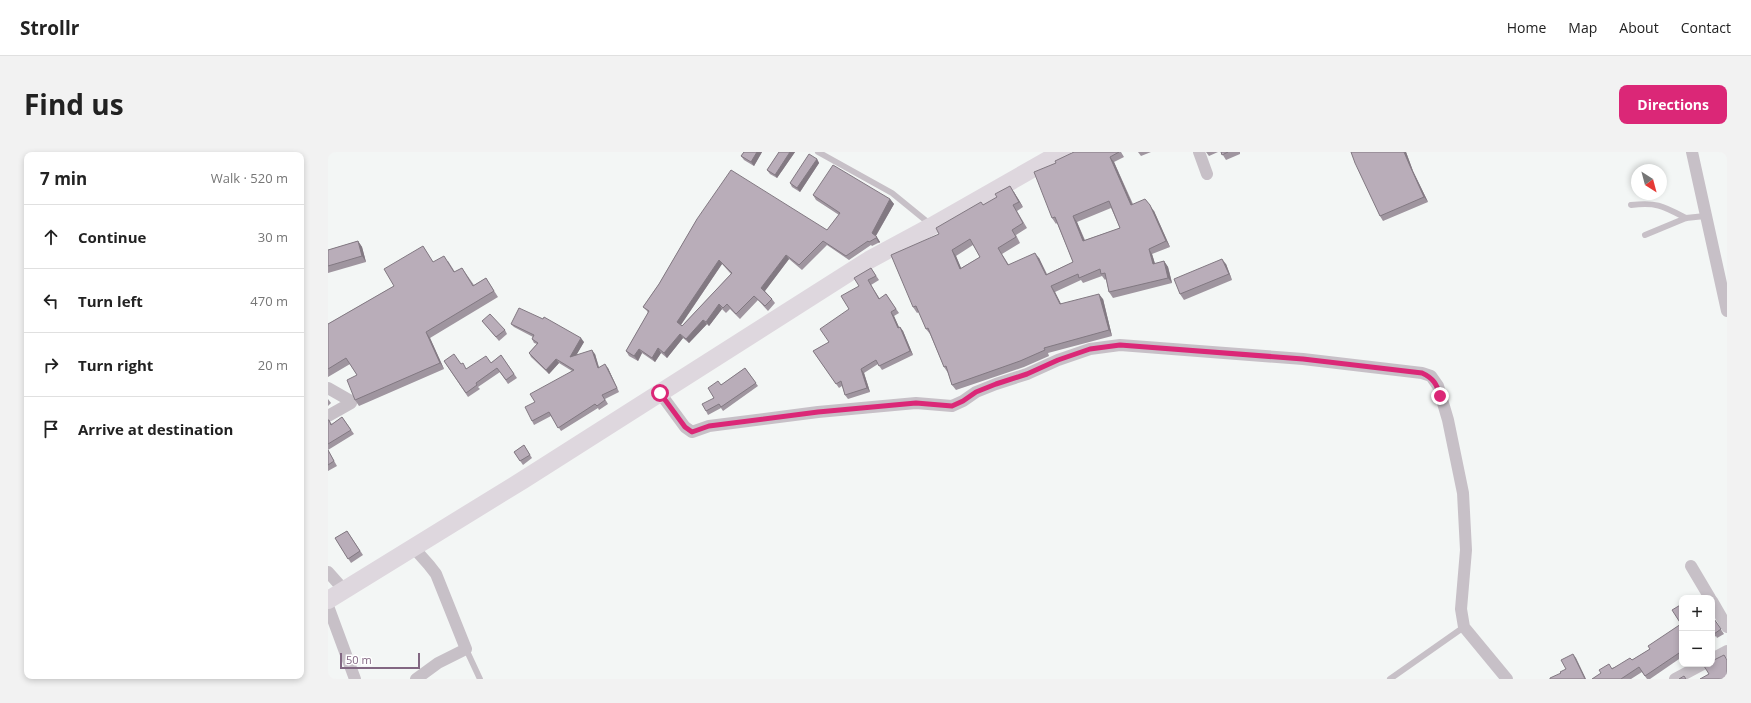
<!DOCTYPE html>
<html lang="en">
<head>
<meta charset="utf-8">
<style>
	:root { --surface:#fff; --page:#f2f2f2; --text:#222; --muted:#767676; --line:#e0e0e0; --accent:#db2777 }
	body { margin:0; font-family:"Open Sans",sans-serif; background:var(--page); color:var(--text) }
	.controls { position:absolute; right:12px; bottom:12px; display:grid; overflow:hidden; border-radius:8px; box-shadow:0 2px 6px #0003 }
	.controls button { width:36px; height:36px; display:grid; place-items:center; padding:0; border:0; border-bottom:1px solid var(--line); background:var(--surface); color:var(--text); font:20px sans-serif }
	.compass { position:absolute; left:1303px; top:12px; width:36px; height:36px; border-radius:50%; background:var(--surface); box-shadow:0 2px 6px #0003; rotate:144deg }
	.scale { position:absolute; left:12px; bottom:10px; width:80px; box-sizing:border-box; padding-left:4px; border:2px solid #826782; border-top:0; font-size:11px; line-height:14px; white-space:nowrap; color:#826782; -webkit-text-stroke:3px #fff; paint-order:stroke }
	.stop { position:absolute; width:12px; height:12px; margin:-9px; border:3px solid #db2777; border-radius:50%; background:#fff }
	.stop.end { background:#db2777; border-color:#fff; box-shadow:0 1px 4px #0008 }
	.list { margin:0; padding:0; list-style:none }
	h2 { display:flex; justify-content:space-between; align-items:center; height:52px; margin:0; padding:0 16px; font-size:17px }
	h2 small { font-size:13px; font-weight:400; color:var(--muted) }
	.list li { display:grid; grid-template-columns:26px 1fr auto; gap:12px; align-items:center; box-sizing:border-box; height:64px; padding:0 16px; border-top:1px solid var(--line) }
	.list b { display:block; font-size:15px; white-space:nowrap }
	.list em { font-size:13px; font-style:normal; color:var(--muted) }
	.icon { flex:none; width:22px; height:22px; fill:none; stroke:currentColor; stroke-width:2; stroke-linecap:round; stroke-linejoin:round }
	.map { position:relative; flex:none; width:1399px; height:527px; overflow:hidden; border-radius:8px }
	header { display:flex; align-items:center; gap:24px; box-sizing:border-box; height:56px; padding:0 20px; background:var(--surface); border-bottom:1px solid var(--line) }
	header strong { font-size:19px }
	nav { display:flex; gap:22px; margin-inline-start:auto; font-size:14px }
	.intro { display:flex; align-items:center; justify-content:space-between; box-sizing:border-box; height:96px; padding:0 24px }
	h1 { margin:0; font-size:28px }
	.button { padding:10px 18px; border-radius:8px; background:var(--accent); color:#fff; font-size:14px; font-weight:700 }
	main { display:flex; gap:24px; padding:0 24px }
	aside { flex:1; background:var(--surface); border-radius:8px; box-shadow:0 2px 6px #0003 }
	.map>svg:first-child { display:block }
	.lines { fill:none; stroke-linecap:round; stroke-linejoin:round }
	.lane { stroke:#c7c0c7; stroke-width:6 }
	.street { stroke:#c7c0c7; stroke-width:12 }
	.secondary { stroke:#ded7de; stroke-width:18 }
	.wall { fill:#9f959f; fill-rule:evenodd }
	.shaded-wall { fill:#827982 }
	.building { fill:#b9adb9; stroke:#827982; fill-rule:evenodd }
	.route { stroke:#db2777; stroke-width:5 }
</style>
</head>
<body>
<header>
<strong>Strollr</strong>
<nav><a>Home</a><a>Map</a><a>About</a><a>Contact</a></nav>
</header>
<div class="intro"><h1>Find us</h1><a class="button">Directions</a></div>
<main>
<aside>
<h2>7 min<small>Walk · 520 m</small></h2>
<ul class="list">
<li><svg class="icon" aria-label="ahead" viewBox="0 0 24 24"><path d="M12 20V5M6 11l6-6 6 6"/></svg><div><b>Continue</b></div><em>30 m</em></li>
<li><svg class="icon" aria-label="left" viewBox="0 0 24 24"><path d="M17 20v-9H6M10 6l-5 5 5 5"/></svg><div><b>Turn left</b></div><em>470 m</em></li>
<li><svg class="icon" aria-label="right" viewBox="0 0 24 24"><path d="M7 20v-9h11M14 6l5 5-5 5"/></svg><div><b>Turn right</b></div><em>20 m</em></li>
<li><svg class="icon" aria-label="arrive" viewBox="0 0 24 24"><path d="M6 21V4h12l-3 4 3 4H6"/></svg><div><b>Arrive at destination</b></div></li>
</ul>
</aside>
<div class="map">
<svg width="1399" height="527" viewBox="0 0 1399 527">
	<rect width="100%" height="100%" fill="#f3f6f5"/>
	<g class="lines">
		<!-- lane -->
		<g class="lane">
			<polyline points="490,0 564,41 602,72"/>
			<path d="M1303,53c26,-3 32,1 55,13"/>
			<polyline points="1317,83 1358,66 1377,64"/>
			<polyline points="138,497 152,527"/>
			<polyline points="1062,527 1136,475"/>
		</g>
		<!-- street -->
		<g class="street">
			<polyline points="871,0 879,22"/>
			<polyline points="1364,0 1399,159"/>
			<polyline points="0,236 21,248 23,251 0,264"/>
			<polyline points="332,241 357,275 364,280 381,274 490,260 588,251 624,254 635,249 648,240 668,232 699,222 730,208 762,197 792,193 975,207 1094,221 1103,224 1110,234 1120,268 1135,341 1138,398 1133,457 1136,475 1179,527"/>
			<polyline points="85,395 101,413 108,422 138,497 110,511 88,527"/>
			<polyline points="1363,414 1382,446"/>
			<polyline points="0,420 16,438"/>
			<polyline points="1384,449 1399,475"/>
			<polyline points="0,454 27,527"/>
			<polyline points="1384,507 1399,499"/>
			<polyline points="1347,527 1375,512"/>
		</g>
		<!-- secondary -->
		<polyline class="secondary" points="0,448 195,328 541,108 604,74 734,0"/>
	</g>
	<!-- wall -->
	<g class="wall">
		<polygon points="416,0 434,0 426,14 416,8 413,4"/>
		<polygon points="451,0 467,0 449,26 442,22 439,18"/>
		<path d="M746,0h47l3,5 -10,5 19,42 21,7 16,36 -18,7 3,10 9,-3 4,6 4,16 -59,15 -4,-6 -3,-13 -1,1 -3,-4 -19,7 -2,-3 -26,12 6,12 42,-5 9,37 -64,17 1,3 -25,11 -68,23 -4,-5 -4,-12 -4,-6 -14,-33 -4,-5 -7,-17 -2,1 -4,-6 26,-73 44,-29 31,-13 9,15 -6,4 10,17 -11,7 4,8 -18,11 7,11 30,-7 8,16 26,-12 -16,-39 -1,1 -4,-6 4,-55zM783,56l9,20 -35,12 -8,-18zM645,93l7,12 -19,11 -5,-12z"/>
		<polygon points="810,0 823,0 813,4"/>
		<polygon points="878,0 890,0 881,4"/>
		<polygon points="893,0 912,0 912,2 898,8"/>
		<polygon points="1023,0 1078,0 1085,19 1100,50 1055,69 1052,64"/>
		<polygon points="489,7 491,11 472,40 464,35 462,31"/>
		<path d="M485,43l77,4 4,5 -18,32 4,6 -8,4 -1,-1 -22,15 -22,-15 -25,25 -13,-11 -24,32 7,8 3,4 -7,8 -10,-11 -18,19 -10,-10 -4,4 -4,-4 -13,17 -2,-2 -18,19 -6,-5 -16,20 -6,-5 -6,9 -13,-9 -4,8 -9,-5 -3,-5 22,-38 -1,-2 -4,-4 16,-23 38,-65 130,11 12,-15 -23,-15zM394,112l9,10 -49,52 -1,-1z"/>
		<polygon points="30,89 34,95 38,110 0,121 0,98"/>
		<polygon points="95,94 105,110 120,109 127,120 134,116 146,133 158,126 170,145 102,186 116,217 31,254 27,248 29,223 22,212 0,225 0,172 66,134"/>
		<polygon points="898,112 904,128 856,148 852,142"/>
		<polygon points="543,116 551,128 543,133 552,147 558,142 571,161 566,164 571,175 572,175 575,179 585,203 554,218 550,212 536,221 542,240 520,247 517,243 514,234 511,236 485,199 501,190 521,157 531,134"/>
		<polygon points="154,169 177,178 179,182 171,189"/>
		<polygon points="183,172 256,190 248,203 267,202 271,215 280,216 291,240 277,247 280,252 271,258 270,256 233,279 223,264 206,273 204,269 207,250 244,219 231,211 221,222 203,205 201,201 209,192 206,191 204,187 205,185 186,175"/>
		<polygon points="173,203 189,226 180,232 172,220 150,235 152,237 140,245 116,209 133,212 138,217 163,211"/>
		<polygon points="417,216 430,234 395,259 393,256 380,263 378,259 393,233"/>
		<polygon points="0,247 3,251 0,254"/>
		<polygon points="14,265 26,282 0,298 9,314 0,319 0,268 4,272"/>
		<polygon points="196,293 204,306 195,313 186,300"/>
		<polygon points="19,379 35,403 23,411 7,386"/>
		<polygon points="1354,452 1354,505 1322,527 1319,527 1314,520 1303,527 1264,527 1284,516 1304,508 1322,497 1353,472"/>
		<polygon points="1384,464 1396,482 1389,486 1388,484 1384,487"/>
	</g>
	<!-- shaded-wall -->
	<g class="shaded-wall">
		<polygon points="429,0 434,0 426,14 423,10"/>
		<polygon points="462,0 467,0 449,26 447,23"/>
		<polygon points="1076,0 1078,0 1085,19 1100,50 1096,45 1082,14"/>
		<polygon points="782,5 786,10 807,59 803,53"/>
		<polygon points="489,7 491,11 472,40 469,36"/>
		<polygon points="682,34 686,40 695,55 691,50"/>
		<polygon points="562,47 566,52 547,85 544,81"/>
		<polygon points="817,47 826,59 842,95 838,89"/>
		<polygon points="745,64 749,70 759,95 755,89"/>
		<polygon points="549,85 552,90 551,91 548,86"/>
		<polygon points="30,89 34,95 38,110 34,104"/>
		<polygon points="821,97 824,102 829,118 825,112"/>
		<polygon points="624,98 628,104 636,123 632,117"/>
		<polygon points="707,101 711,106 721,128 718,123"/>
		<polygon points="458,103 461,107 436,140 433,136"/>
		<polygon points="894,107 898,112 904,128 901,122"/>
		<polygon points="391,108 394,112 352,174 349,170"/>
		<polygon points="836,109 840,115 844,131 840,126"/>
		<polygon points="723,134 727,140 736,158 732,152"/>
		<polygon points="771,142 775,147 784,184 781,178"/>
		<polygon points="391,152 394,157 381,174 378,170"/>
		<polygon points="563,160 566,164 573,180 570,176"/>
		<polygon points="375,168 379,172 361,191 358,187"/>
		<polygon points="572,175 575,179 585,203 582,199"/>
		<polygon points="98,180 102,186 116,217 112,211"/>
		<polygon points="352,182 355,186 339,206 336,201"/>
		<polygon points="253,186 256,190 245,209 242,205"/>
		<polygon points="330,196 333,201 327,210 324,206"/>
		<polygon points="311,197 314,201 310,209 306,204"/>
		<polygon points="264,198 267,202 272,220 270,216"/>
		<polygon points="228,207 231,211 221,222 218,218"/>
		<polygon points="277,212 280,216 291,240"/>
		<polygon points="533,217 536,221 542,240 539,236"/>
		<polygon points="1245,502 1248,506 1258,527 1257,527"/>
	</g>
	<!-- building -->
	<g class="building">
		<polygon points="416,0 429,0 423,10 413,4"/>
		<polygon points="451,0 462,0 447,23 439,18"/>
		<path d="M746,0h45l-9,5 21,48 14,-6 5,6 16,36 -17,8 4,15 11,-3 4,17 -59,14 -4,-19 -4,1 -1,-5 -21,9 -1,-4 -27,12 9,18 39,-10 10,36 -65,18 1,2 -25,11 -68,24 -6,-19 -2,1 -16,-39 -2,1 -10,-23 -3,1 -22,-52 48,-21 -3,-6 45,-26 2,3 14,-8 -2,-3 15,-8 9,16 -6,3 10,18 -11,7 4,7 -18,11 10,17 27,-12 11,22 27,-13 -18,-45 -3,1 -18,-46 22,-9 -1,-2zM781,49l11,27 -37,13 -10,-25zM642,87l10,18 -20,12 -8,-19z"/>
		<polygon points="893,0 900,0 894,3"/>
		<polygon points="1023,0 1076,0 1082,14 1096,45 1052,64 1027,11"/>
		<polygon points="481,2 489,7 469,36 462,31"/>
		<path d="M505,13l57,34 -18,34 5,4 -1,1 -7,4 -1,-1 -22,15 -23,-15 -24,24 -13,-10 -25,33 11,11 -7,7 -11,-10 -18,18 -9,-10 -4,4 -4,-4 -13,18 -3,-2 -17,19 -6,-5 -16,19 -6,-5 -6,10 -13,-9 -5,7 -8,-5 23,-40 -6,-4 16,-23 38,-65 34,-49 96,60 13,-17 -27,-18zM391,108l13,13 -50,53 -5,-4z"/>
		<polygon points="30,89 34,104 0,114 0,98"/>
		<polygon points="95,94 105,110 116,104 126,120 134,116 145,134 158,126 166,139 98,180 112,211 27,248 19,228 29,223 18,206 0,217 0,172 66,134 56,117"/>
		<polygon points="894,107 901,122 852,142 846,127"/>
		<polygon points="543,116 548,124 540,128 551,147 558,142 568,157 563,160 570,176 572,175 582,199 551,214 548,208 533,217 539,236 517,243 513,229 508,232 485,199 501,190 492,177 521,157 513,144 531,134 526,126"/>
		<polygon points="191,156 215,167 216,165 253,186 242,205 264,198 270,216 277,212 289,236 274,243 277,248 269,254 267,252 230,276 221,260 204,269 197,255 207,250 202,242 246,218 228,207 218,218 201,201 210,191 204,187 206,183 183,172"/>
		<polygon points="162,162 177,178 168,185 154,169"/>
		<polygon points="126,202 133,212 135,211 138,217 158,204 163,211 173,203 186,222 178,228 169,216 148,231 149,233 138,241 116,209"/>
		<polygon points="417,216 428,231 393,255 391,252 378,259 374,252 386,246 380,236 390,229 393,233"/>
		<polygon points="14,265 23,278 0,292 0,268 1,268 3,273"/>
		<polygon points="196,293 202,303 192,309 186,300"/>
		<polygon points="0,298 6,309 0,313"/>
		<polygon points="19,379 32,399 20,407 7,386"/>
		<polygon points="1354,452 1354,499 1317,524 1311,515 1293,527 1264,527 1273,521 1271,518 1281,512 1284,517 1302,506 1304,508 1322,497 1320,494 1353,472 1344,458"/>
		<polygon points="1384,464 1393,477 1386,482 1385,480 1384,480"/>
		<polygon points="1245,502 1257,527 1222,527 1222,526 1233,521 1232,520 1238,517 1233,508"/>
		<polygon points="1396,503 1399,508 1399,527 1372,527 1381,522 1376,514 1377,512 1384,512 1384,509"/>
		<polygon points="1356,524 1358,527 1351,527"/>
	</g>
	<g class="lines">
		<!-- route -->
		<path class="route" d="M332,241l25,34 7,5 17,-6 109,-14 98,-9 36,3 11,-5 13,-9 20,-8 31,-10 31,-14 32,-11 30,-4 183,14 119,14c11,5 15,11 18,23"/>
	</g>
</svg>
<div class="controls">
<button>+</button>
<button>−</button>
</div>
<svg class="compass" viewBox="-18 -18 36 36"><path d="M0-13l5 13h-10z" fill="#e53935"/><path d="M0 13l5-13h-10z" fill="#767676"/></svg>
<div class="scale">50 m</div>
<div class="stop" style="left:332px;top:241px"></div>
<div class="stop end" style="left:1112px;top:244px"></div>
</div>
</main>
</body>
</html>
